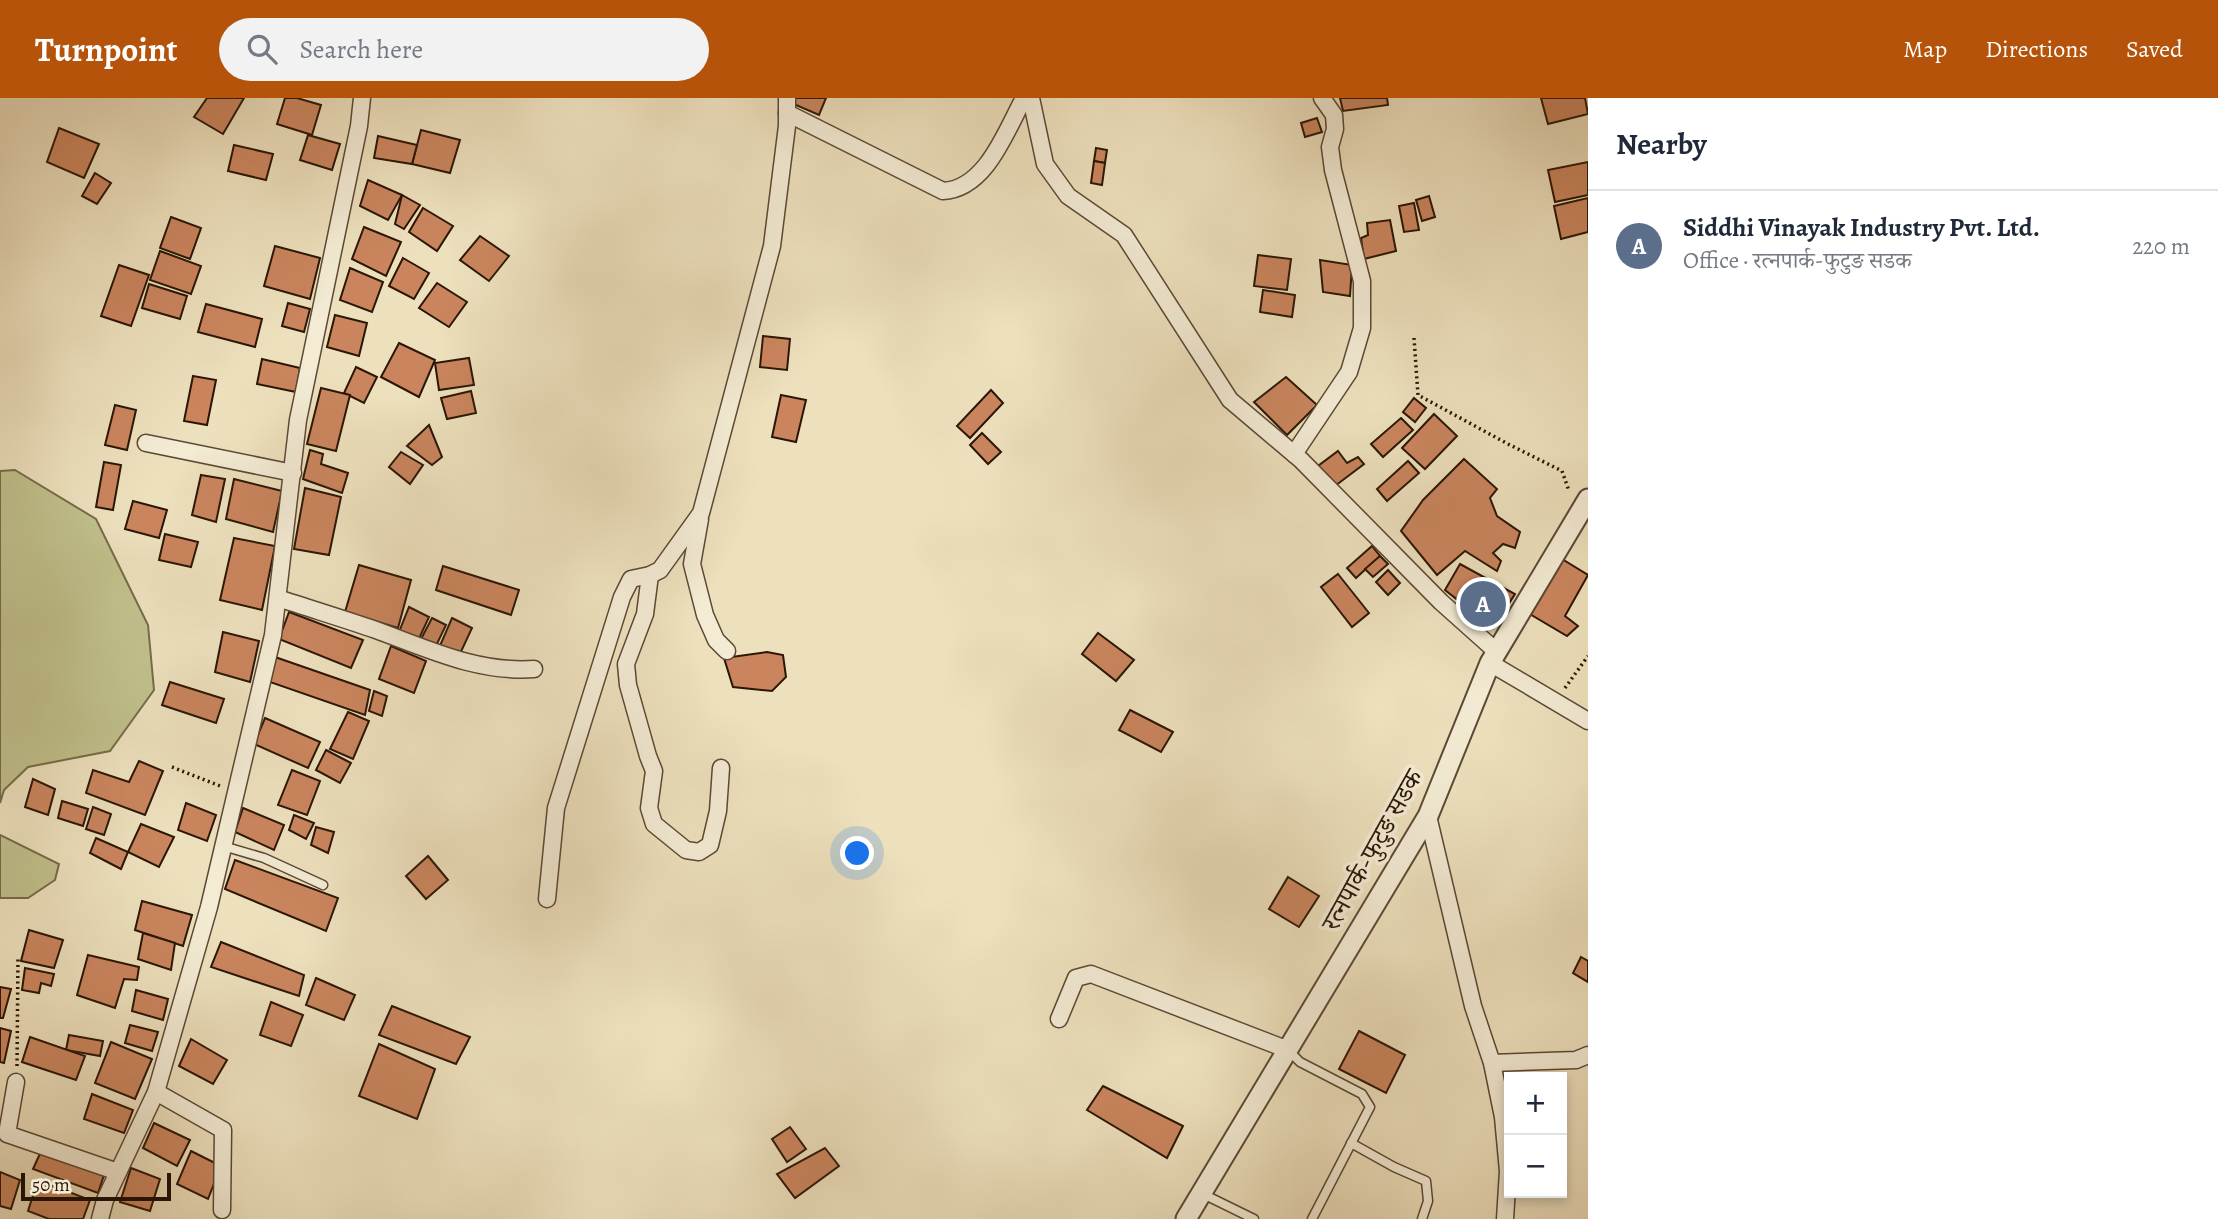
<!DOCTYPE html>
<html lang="en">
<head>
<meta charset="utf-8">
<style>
	:root { --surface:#fff; --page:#f2f2f3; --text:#1f2937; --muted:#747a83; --line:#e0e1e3; --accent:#b45309 }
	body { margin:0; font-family:Alegreya,"Noto Serif Devanagari",serif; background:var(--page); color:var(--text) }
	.controls { position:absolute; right:21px; bottom:21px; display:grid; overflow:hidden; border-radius:0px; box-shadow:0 4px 10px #0003 }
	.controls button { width:63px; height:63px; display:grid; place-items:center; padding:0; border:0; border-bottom:2px solid var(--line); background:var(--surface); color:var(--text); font:35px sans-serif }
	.scale { position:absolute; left:21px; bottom:18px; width:150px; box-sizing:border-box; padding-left:7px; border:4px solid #2b1606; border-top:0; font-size:19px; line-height:24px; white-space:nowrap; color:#2b1606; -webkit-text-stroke:5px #f3ebd4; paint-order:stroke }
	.you { position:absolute; left:858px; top:756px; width:24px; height:24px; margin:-18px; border:5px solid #fff; border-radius:50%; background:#1a73e8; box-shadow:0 0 0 10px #1a73e833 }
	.badge { display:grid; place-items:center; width:46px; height:46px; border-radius:50%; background:var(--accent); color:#fff; font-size:23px; font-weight:700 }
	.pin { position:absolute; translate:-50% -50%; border:4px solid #fff; box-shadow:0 2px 7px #0006 }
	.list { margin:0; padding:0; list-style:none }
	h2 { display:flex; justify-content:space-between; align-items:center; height:91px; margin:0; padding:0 28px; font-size:30px }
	h2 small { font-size:23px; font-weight:400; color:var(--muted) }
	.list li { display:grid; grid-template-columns:46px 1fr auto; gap:21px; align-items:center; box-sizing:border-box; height:112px; padding:0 28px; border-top:2px solid var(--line) }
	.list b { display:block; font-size:26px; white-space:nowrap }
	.list p { margin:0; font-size:23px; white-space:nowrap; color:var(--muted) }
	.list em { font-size:23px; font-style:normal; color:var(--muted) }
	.icon { flex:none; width:38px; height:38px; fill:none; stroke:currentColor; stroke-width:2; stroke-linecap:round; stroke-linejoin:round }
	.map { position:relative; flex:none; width:1588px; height:1121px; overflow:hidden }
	header { display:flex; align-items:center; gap:42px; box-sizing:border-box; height:98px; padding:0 35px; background:var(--accent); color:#fff }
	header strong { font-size:33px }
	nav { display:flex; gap:38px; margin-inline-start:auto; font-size:24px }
	.search { width:490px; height:63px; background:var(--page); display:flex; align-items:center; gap:18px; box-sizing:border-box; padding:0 24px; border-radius:38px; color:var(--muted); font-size:26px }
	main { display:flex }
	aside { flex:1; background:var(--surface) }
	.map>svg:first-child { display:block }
	.green { fill:#c0c08c; stroke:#766b49; stroke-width:2 }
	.building { fill:#ca855e; stroke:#2b1606; stroke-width:2 }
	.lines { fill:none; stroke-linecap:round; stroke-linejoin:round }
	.service-casing { stroke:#5c4834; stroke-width:11 }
	.minor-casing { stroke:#5c4834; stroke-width:19 }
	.tertiary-casing { stroke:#5c4834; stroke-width:23 }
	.path { stroke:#2b1606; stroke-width:3.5; stroke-dasharray:2 3.5; stroke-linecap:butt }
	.service { stroke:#f3ebd4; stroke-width:8 }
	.minor { stroke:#f3ebd4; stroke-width:16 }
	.tertiary { stroke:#f3ebd4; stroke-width:19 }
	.labels { text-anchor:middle; stroke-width:7; stroke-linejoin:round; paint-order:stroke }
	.street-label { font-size:26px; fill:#2b1606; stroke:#f3ebd4 }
</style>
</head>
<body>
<header>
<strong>Turnpoint</strong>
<div class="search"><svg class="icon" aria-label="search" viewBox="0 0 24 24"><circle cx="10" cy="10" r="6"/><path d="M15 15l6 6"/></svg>Search here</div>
<nav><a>Map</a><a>Directions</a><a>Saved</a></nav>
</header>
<main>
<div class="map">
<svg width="1588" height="1121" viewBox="0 0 1588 1121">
	<rect width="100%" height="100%" fill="#ede0bd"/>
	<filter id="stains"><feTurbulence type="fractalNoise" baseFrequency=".00286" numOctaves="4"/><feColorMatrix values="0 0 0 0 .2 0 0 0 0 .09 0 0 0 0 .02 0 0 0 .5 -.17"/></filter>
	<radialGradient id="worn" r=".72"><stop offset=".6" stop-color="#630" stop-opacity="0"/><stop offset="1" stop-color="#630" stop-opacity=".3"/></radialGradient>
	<!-- green -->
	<g class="green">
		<polygon points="15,372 96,421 148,527 154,592 110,653 28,669 4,692 0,705 0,373"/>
		<polygon points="0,737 59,766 55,782 28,800 0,800"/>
	</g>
	<!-- building -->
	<g class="building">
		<polygon points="207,0 244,0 223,36 194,19"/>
		<polygon points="285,0 297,0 321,7 312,37 277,26"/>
		<polygon points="791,0 826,0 819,17 789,4"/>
		<polygon points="1340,0 1387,0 1388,7 1343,13"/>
		<polygon points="1541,0 1585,0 1588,16 1548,26"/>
		<polygon points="1317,20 1322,34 1305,39 1301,25"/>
		<polygon points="59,30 99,46 84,80 47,64"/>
		<polygon points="421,32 460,42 450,75 412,66"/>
		<polygon points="308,37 340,46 332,72 300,62"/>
		<polygon points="378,38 417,47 412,66 374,60"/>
		<polygon points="234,47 273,56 266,82 228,73"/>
		<polygon points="1096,50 1107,52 1105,65 1094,63"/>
		<polygon points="1094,63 1105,65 1102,87 1091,85"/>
		<polygon points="1588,64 1588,97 1555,104 1548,72"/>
		<polygon points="95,75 111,85 97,106 82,98"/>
		<polygon points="368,82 402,97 388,122 360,108"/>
		<polygon points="402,97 420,107 404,131 395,126"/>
		<polygon points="1429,98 1435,119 1422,123 1416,102"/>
		<polygon points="1588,100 1588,134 1561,141 1554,108"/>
		<polygon points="1414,105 1419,132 1404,134 1399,108"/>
		<polygon points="423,110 453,128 437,153 409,134"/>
		<polygon points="171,119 201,130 190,161 160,150"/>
		<polygon points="1390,122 1396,153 1364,161 1361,140 1368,137 1367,125"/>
		<polygon points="364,129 401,144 386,178 352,161"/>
		<polygon points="480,138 509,158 489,183 460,162"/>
		<polygon points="275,148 320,160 310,201 264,188"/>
		<polygon points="160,153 201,168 191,196 150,182"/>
		<polygon points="1258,157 1291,161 1287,192 1254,188"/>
		<polygon points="403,160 429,175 414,201 389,188"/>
		<polygon points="1320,162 1352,167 1350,198 1323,194"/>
		<polygon points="119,167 149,177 131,228 101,218"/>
		<polygon points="350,170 383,184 372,214 340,202"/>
		<polygon points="437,185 467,204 449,229 419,210"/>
		<polygon points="149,186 187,198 180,221 142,210"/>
		<polygon points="1263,192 1295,197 1292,219 1260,214"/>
		<polygon points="288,205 310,211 304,234 282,228"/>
		<polygon points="206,206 262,221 255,249 198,234"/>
		<polygon points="335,217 367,225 359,258 327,249"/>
		<polygon points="763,238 790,241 787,272 760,269"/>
		<polygon points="399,245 435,262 419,299 381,279"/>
		<polygon points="469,260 474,287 439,292 435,265"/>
		<polygon points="262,261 300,270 296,294 257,286"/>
		<polygon points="356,269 377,279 364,305 344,295"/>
		<polygon points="193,278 216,282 207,327 184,323"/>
		<polygon points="1286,279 1317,307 1287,337 1254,304"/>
		<polygon points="321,290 350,297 336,353 307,346"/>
		<polygon points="991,292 1003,305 970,340 957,328"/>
		<polygon points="471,293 476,315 447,321 441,300"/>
		<polygon points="781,297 806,302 796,344 772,339"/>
		<polygon points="1414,300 1426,310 1415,324 1403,314"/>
		<polygon points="115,307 136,312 127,352 105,347"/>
		<polygon points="1434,316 1457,338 1425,371 1402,350"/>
		<polygon points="1401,320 1413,332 1383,359 1371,346"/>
		<polygon points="429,327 442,359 432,367 407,348"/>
		<polygon points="982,335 1001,354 988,366 970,347"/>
		<polygon points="310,352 323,356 321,366 348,375 342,395 303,381"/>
		<polygon points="1338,353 1347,365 1358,359 1364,366 1335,388 1318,368"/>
		<polygon points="401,354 423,367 410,386 389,369"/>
		<polygon points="1464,361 1497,391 1490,400 1497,418 1520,434 1515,450 1503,446 1493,455 1501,463 1497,473 1465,453 1437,477 1401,433 1423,402"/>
		<polygon points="1408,363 1419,375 1387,403 1377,391"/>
		<polygon points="104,364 121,367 113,412 96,409"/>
		<polygon points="201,377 225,381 216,424 192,417"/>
		<polygon points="234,381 282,393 273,434 226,421"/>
		<polygon points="305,390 341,399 329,457 294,451"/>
		<polygon points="133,403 167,412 159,440 125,431"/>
		<polygon points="165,436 198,444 191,469 159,462"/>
		<polygon points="234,440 275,448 262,512 220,502"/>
		<polygon points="1372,448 1380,458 1356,480 1347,470"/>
		<polygon points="1380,458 1388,466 1373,479 1365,471"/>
		<polygon points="1562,461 1588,477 1565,518 1578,528 1567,538 1528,515"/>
		<polygon points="1460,466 1515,496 1493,530 1445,492"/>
		<polygon points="359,467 411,482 398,530 345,514"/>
		<polygon points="443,468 519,492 511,517 436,492"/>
		<polygon points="1388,472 1400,485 1388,497 1376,484"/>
		<polygon points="1338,476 1369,515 1352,529 1321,489"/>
		<polygon points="409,509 429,519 417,545 397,539"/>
		<polygon points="289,514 363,542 351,570 279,541"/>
		<polygon points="432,520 446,527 435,550 420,543"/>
		<polygon points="452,520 472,530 459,558 439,550"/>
		<polygon points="223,534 259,543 250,584 215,574"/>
		<polygon points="1098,535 1134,562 1116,583 1082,556"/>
		<polygon points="391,548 426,563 414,595 379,581"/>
		<polygon points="767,554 783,557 786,579 772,593 733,589 724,560"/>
		<polygon points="275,559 370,592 365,617 267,583"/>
		<polygon points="170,584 224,601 216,625 162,607"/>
		<polygon points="374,593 387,598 382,618 369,613"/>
		<polygon points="1130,612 1173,634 1161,654 1119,632"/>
		<polygon points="348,614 369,623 353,661 330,651"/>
		<polygon points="265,620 320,644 308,670 254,646"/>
		<polygon points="326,652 351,665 340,685 316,672"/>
		<polygon points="139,663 163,673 145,717 86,695 93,672 129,684"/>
		<polygon points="292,672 320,683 307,717 278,707"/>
		<polygon points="33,681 55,691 48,717 25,709"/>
		<polygon points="62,703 88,711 83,728 58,720"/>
		<polygon points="186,705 216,717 207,743 178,732"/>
		<polygon points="93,709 111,716 104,737 86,731"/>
		<polygon points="243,710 284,727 274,752 235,734"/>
		<polygon points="294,717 314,725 306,741 289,732"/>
		<polygon points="141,726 174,739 159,769 128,754"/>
		<polygon points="316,729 334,734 328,755 311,747"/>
		<polygon points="96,740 128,754 121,771 90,755"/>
		<polygon points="428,758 448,782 426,801 406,778"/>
		<polygon points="235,762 338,800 326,833 225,791"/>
		<polygon points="1288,779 1319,798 1299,829 1269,811"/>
		<polygon points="142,803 192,817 183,848 135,832"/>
		<polygon points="29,832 63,842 54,870 21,863"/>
		<polygon points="143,835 175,845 171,872 138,861"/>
		<polygon points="221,844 304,877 299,898 211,869"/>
		<polygon points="88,857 139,869 137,882 124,881 115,910 77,897"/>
		<polygon points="1581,859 1588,863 1588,884 1573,875"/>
		<polygon points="25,870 54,876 51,888 41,885 39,895 22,892"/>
		<polygon points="316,880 355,897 344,922 306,907"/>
		<polygon points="0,889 11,891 3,920 0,920"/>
		<polygon points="136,892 168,901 163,922 132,913"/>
		<polygon points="271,904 303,917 291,948 260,937"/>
		<polygon points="392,908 470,939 456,966 379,937"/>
		<polygon points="130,927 158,934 152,953 125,945"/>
		<polygon points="0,930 11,933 4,965 0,964"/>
		<polygon points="1359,933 1405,957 1386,995 1339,971"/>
		<polygon points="69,937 103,943 100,958 66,952"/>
		<polygon points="30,939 85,958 76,982 22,964"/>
		<polygon points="191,941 227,962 213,986 179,968"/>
		<polygon points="111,944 152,961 135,1001 95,985"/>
		<polygon points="379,946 435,971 417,1021 359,998"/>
		<polygon points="1103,988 1183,1028 1167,1060 1087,1012"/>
		<polygon points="92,996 133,1012 124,1035 84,1021"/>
		<polygon points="154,1025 190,1042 177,1068 143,1050"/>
		<polygon points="790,1029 806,1051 787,1064 772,1041"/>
		<polygon points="825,1050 839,1068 795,1100 777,1076"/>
		<polygon points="42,1051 104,1077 98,1095 33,1071"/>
		<polygon points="191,1053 221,1068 208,1101 177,1086"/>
		<polygon points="131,1070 160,1081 150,1113 120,1104"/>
		<polygon points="0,1074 20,1082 11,1111 0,1108"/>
		<polygon points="38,1082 90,1102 83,1121 49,1121 28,1113"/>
	</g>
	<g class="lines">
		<defs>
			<g id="service">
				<polyline points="223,748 264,760 323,787"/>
				<polyline points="1288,952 1300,964 1362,996 1370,1009 1312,1121"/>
				<polyline points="1351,1045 1394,1069 1426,1083 1428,1103 1422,1121"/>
				<polyline points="1203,1096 1254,1121"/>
			</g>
			<g id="minor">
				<polyline points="1031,0 1045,66 1068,98 1124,137 1230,302 1301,362 1441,504 1497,554"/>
				<path d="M787,15l156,78c43,-2 63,-60 81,-93"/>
				<polyline points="146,345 293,375"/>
				<polyline points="1294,356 1349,274 1362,230 1362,183 1333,72 1330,49 1335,31 1334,17 1322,0"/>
				<polyline points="700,421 692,466 705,517 716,542 727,553"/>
				<polyline points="650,477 645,516 626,566 628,587 648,658 654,673 649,710 654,726 686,752 699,754 710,747 718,713 721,670"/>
				<path d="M278,500c33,11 66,21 98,32 52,19 102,43 158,39"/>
				<polyline points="1490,565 1588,623"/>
				<polyline points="1428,718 1473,908 1492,965 1503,1019 1508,1073 1505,1121"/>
				<polyline points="547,801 556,710 622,499 631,481 650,477 660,472 701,415 772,148 787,28 787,0"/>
				<polyline points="1059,921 1076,880 1091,876 1286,951"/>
				<polyline points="1492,965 1576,962 1588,957"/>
				<polyline points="16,984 7,1036 118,1074"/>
				<polyline points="156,994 223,1032 222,1112"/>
				<polyline points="100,1121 105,1102 156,994 209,809 273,537 298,322 359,28 362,0"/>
			</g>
			<polyline id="tertiary" points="1186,1121 1428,718 1490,565 1588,401"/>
		</defs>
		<!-- service casing -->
		<use href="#service" class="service-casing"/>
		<!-- minor casing -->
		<use href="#minor" class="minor-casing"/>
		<!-- tertiary casing -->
		<use href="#tertiary" class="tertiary-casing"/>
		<!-- path -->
		<g class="path">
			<polyline points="1414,240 1418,297 1508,346 1562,373 1569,393"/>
			<polyline points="1565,590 1588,558"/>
			<polyline points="172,669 220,688"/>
			<polyline points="17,968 18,858"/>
		</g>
		<!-- service -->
		<use href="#service" class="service"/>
		<!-- minor -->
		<use href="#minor" class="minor"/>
		<!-- tertiary -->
		<use href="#tertiary" class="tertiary"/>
	</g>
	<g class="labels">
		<!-- street labels -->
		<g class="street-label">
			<text transform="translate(1372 752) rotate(-61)" y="9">रत्नपार्क-फुटुङ सडक</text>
		</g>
	</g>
	<rect width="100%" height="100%" filter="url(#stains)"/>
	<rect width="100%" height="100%" fill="url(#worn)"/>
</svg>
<div class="controls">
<button>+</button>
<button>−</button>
</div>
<div class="scale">50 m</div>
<div class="you"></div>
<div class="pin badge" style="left:1483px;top:506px;background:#5c6f8a">A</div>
</div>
<aside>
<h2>Nearby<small></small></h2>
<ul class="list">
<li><span class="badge" style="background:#5c6f8a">A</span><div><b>Siddhi Vinayak Industry Pvt. Ltd.</b><p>Office · रत्नपार्क-फुटुङ सडक</p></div><em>220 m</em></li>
</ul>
</aside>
</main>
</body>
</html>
